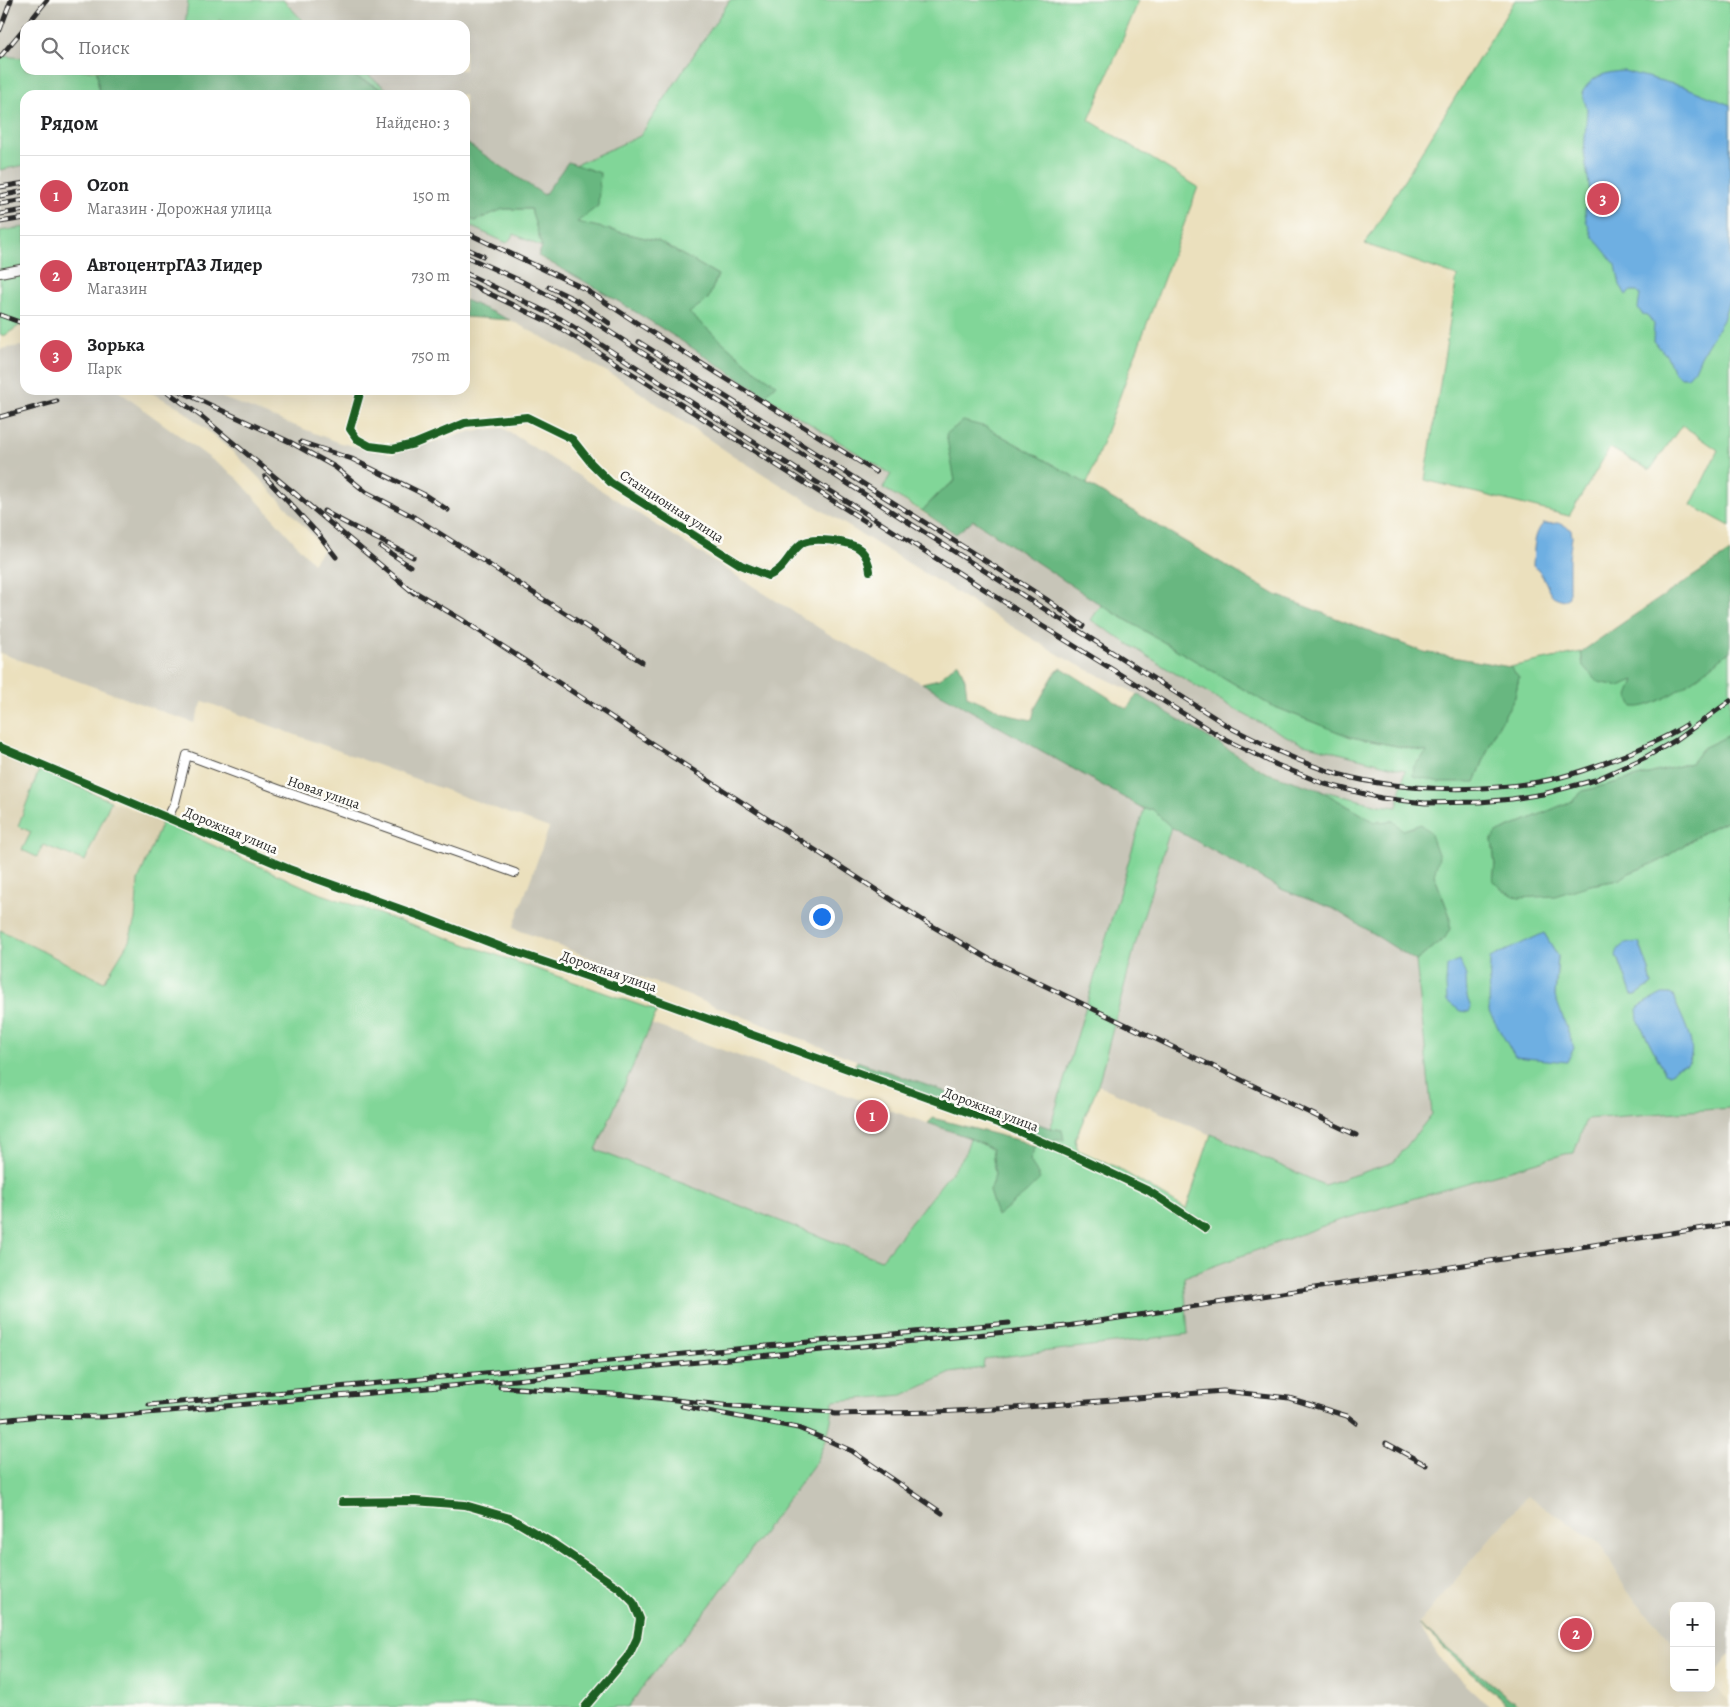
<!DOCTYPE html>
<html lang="ru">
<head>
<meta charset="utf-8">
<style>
	:root { --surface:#fff; --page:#f2f2f2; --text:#202124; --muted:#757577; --line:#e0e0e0; --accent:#d1495b }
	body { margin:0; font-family:Alegreya,serif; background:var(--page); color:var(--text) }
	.controls { position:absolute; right:15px; bottom:15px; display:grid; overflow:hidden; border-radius:10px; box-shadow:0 5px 20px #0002 }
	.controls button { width:45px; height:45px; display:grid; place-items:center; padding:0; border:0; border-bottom:1px solid var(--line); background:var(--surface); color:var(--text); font:25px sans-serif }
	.you { position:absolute; left:821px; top:916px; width:18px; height:18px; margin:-12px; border:4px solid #fff; border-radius:50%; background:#1a73e8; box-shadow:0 0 0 8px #1a73e833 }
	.badge { display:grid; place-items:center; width:32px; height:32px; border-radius:50%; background:var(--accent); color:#fff; font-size:16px; font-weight:700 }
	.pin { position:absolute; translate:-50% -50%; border:2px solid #fff; box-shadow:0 1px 5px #0006 }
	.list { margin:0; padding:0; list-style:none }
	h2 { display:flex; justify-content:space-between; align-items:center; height:65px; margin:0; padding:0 20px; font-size:21px }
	h2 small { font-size:16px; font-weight:400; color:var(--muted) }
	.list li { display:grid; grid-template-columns:32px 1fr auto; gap:15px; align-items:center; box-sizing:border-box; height:80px; padding:0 20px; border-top:1px solid var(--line) }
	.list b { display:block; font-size:19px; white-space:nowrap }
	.list p { margin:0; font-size:16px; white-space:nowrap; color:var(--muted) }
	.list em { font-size:16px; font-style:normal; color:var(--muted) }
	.icon { flex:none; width:28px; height:28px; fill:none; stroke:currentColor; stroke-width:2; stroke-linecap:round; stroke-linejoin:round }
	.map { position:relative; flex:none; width:1730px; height:1707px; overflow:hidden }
	.search { position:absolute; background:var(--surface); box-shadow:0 5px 20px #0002; left:20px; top:20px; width:450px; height:55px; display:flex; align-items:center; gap:12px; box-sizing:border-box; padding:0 18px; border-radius:15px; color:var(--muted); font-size:19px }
	.panel { position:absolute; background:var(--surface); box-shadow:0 5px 20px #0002; left:20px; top:90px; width:450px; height:305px; border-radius:15px }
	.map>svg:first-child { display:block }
	.built { fill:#dad0b1 }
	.industrial { fill:#c7c5b8 }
	.green { fill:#81d698; stroke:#568062; fill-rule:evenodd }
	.forest { fill:#68b780; stroke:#4a7156 }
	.water { fill:#6eafe2; stroke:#4c6d86 }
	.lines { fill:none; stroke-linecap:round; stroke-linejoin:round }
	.minor-casing { stroke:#484641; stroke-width:10 }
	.minor { stroke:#fff; stroke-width:8 }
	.rail-casing { stroke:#2b2b2b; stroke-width:5 }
	.rail { stroke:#fdfcf7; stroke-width:3; stroke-dasharray:9; stroke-linecap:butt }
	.cycleway-casing { stroke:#fdfcf7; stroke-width:11 }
	.cycleway { stroke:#1b5e20; stroke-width:8 }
	.labels { text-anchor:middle; stroke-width:5; stroke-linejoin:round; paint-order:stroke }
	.street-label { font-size:14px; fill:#2b2b2b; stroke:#fdfcf7 }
</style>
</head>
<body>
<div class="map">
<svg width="1730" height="1707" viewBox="0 0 1730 1707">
	<rect width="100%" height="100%" fill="#fdfcf7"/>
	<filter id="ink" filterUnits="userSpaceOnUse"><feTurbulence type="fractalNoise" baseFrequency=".02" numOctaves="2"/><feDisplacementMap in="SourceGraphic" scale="10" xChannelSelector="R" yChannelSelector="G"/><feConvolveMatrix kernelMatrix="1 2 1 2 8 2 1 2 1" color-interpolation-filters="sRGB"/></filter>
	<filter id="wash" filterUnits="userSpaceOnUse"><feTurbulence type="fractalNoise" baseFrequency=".0096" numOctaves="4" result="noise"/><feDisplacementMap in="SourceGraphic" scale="20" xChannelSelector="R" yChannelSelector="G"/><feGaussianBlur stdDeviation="1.12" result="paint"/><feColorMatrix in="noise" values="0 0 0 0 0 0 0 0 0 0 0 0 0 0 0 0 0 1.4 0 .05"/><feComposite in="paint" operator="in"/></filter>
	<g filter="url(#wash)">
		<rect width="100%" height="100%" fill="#ebe0bd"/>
		<!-- built -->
		<g class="built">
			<polygon points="0,754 39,770 18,826 31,832 36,857 42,845 85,861 111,801 162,822 138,881 135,919 129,941 104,983 0,930"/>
			<polygon points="1527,1496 1600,1544 1628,1592 1674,1644 1674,1688 1711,1688 1711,1685 1730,1701 1730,1707 1520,1707 1418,1624"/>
		</g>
		<!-- industrial -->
		<g class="industrial">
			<polygon points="0,0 188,0 185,25 25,25 25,58 0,56"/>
			<polygon points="283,0 730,0 640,136 575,165 568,162 544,195 465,142 465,95 394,95 362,70 465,70 465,25 307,25"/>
			<polygon points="25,165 25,227 0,231 0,170"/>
			<polygon points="465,224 507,243 514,234 542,247 538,257 587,282 644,317 765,396 892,475 883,488 956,534 972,520 1101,605 1091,620 1166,668 1247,716 1300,743 1405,770 1397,807 1379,805 1320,790 1265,771 1137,694 1068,660 988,612 729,453 620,379 510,320 465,300"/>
			<polygon points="20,346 25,348 25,390 117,390 237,478 313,563 324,548 261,480 233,452 179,407 146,390 202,390 340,443 391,454 472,431 503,428 835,638 922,683 1144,809 1050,1128 850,1058 513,928 549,828 203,701 194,723 0,653 0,349"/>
			<polygon points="1171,827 1283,890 1334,909 1416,961 1432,1114 1394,1162 1324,1185 1098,1085 1140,927"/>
			<polygon points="651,1024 835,1091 970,1138 964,1155 881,1260 595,1150"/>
			<polygon points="1730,1108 1730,1654 1711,1678 1711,1606 1674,1606 1674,1644 1628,1592 1600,1544 1527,1496 1418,1624 1443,1663 1490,1707 628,1707 648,1680 708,1608 827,1440 833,1412 833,1401 903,1395 951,1373 983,1368 984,1359 1188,1334 1184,1277 1331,1223 1565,1154 1574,1153 1586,1119"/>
		</g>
		<!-- green -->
		<g class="green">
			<polygon points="188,0 283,0 307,25 232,25 219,20 216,25 185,25"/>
			<polygon points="730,0 1139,0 1089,120 1198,187 1087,484 986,427 953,465 955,481 940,492 922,511 883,488 891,474 765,396 775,384 755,370 688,313 708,299 718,275 658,241 576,222 600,173 575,165 640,136"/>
			<polygon points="1515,0 1627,0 1633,2 1637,0 1724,0 1730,2 1730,526 1691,505 1718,450 1682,425 1650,470 1610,448 1569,516 1425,480 1457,276 1365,244"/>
			<polygon points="0,56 25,58 25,70 97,70 99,95 25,95 25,165 0,170"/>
			<polygon points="341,70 362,70 393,94"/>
			<polygon points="503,209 531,209 542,247 514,234 507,243 465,224 465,216 475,220"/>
			<polygon points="25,227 25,322 4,336 0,334 0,231"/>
			<path d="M1101,605l169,100 81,32 76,15 -13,14 61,16 20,-50 20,-35 4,-20 -9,-10 71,-15 2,14 51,13 51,7 45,-35v84l-27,13 -12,15 -108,28 -11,10 -76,32 -4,6 3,26 -2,16 97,4 29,-5 10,-7 31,-12 42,-28 28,-14v289l-144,11 -12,34 -9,1 -234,69 -147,54 4,57 -204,25 -1,9 -32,5 -48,22 -70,6c0,23 -8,42 -18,62l-107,145 -60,72 -20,27h-628v-777l104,52 25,-41 6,-22 3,-38 24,-59 154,70 341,119 -61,139 285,110 83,-104 6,-18 22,11 3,26 -6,16 8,24 10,-8 28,-60 9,-7 18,-10 -12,-2 94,-319h8l19,18 -31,100 -42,158 -23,55 3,10 36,16 72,43 25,-75 113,51 70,-23 38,-48 -16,-153 29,-23 5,-22 -16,-41 -32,-45 -9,-9 -18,1 -55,-32 59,15 18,2 8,-37 -105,-27 -53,-27 -81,-48 -75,-48zM1544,933l14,23 -3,40zM1639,942l9,25 4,17 -16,11h-4l-13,-35zM1673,996c7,21 23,43 17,66l-25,10 -22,-42z"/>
			<polygon points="39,770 111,801 85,861 43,845 37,857 22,850 31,832 18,826"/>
		</g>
		<!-- forest -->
		<g class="forest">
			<polygon points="97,70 341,70 394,95 99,95"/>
			<path d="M465,142l79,53 24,-33 32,11 -2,33 -21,16 81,19 60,34 -10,24 -19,14 66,57 21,14 -11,12c-74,-49 -148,-99 -227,-140l4,-9 -11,-38h-28l-28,12 -10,-5z"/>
			<polygon points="465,300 510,320 465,317"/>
			<polygon points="963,421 986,427 1087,484 1276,595 1424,652 1510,667 1519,677 1515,697 1495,732 1475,782 1440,782 1413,776 1414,766 1427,752 1351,737 1270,705 1101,605 973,520 956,534 922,511 940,492 955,481 946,434"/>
			<path d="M1730,552v99c-21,17 -70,59 -97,56l-5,-11 6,-16 -15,6 -21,-4 -15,-16 -2,-14 46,-32z"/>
			<polygon points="958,662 965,679 967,696 1013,716 1032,720 1035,708 1056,671 1062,668 1127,709 1137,694 1265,772 1320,790 1375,822 1393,821 1403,830 1421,824 1430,832 1439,857 1434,875 1450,916 1450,929 1445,938 1416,961 1334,909 1283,890 1171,827 1152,809 1144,809 922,683 939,679"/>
			<polygon points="1730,735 1730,819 1702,833 1660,861 1629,873 1619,880 1590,885 1555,896 1518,898 1501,889 1493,881 1495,865 1492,839 1496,833 1572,801 1583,791 1691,763 1703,748"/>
			<polygon points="857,1061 1050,1128 1062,1130 1064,1140 1044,1140 853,1068"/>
			<polygon points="933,1118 1021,1141 1035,1147 1030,1160 1040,1179 1027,1192 997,1216 989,1191 995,1175 992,1149 970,1138 928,1123"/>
			<polygon points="1418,1624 1520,1707 1509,1707"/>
		</g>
		<!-- water -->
		<g class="water">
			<path d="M1624,71l61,16 45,18v192l-7,23 -22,36 -5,12 -8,9h-8l-7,-6 -6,-15 -14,-15 1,-17 -7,-9 -5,-1 -4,-6 2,-13 -3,-4h-6l-5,4 -6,-10 -4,-20 -24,-29 -6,-16 -1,-10 6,-12 -7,-46 3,-43 -5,-16c9,-17 24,-21 42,-22z"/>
			<path d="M1558,523l13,6 1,8 -3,21v39l-4,3c-17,-3 -14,-8 -21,-21 -3,-5 -7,-10 -11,-14 1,-13 0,-31 10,-41z"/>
			<polygon points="1544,933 1558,956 1555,996 1574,1048 1567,1062 1515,1057 1489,1012 1490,958"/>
			<path d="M1639,942l9,25 4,17 -16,11h-4l-13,-35 -3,-3c1,-13 11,-14 23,-15z"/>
			<polygon points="1460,961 1466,976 1467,997 1471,1008 1469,1012 1460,1011 1447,1001 1446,985 1447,966"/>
			<path d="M1662,994h8l3,2c6,18 28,52 14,69 -8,1 -10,1 -15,8l-3,1 -4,-1 -27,-53 -1,-11 3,-3z"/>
		</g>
	</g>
	<g filter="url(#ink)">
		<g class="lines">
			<defs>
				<g id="minor">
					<polyline points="0,273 25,268"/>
					<path d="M361,390l-11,39 7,10 13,7 23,3 21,-5 51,-21 62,-6 45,22 19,24 20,20 130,82 27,11c17,-6 20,-22 33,-32 10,-8 50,-3 60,6 6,6 8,12 9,21"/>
					<polyline points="0,747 289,869 423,917 504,948 650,998 1006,1126 1077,1157 1149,1191 1205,1228"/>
					<polyline points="168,817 175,803 187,755 278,789 515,873"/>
					<polyline points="342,1502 415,1501 465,1505 510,1518 554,1544 619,1588 633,1602 640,1619 637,1638 629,1655 585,1707"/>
				</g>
			</defs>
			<!-- minor casing -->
			<use href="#minor" class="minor-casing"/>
			<!-- minor -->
			<use href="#minor" class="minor"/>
			<defs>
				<g id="rail">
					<polyline points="27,25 47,0"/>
					<polyline points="0,30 11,0"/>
					<polyline points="0,57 25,27"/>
					<polyline points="0,187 25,183"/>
					<polyline points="0,196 25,191"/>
					<polyline points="0,204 25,200"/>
					<polyline points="0,214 25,210"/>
					<polyline points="0,222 25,218"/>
					<polyline points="465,232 585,289 640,325 876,472"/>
					<polyline points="465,248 483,256"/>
					<path d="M465,256l56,25 50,26 660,421c32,16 63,32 97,43 60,20 148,22 210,11 30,-5 59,-16 87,-27 21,-9 42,-18 61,-30"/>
					<polyline points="465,273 561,319 1031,619 1226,740 1277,765 1325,784 1381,798 1425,803 1480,802 1512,799 1543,794 1595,780 1644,758 1676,740 1730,701"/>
					<polyline points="465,282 557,326 868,523"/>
					<polyline points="549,287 576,300 609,323"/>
					<polyline points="0,315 25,324"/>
					<polyline points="639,342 1046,599 1083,626"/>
					<polyline points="165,390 202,417 298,496"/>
					<polyline points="178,390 290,442 335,467 366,492 414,517 642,662"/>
					<polyline points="0,417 57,401"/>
					<polyline points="301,442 352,459 425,495 448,510"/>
					<polyline points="265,477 319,535 336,557"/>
					<polyline points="293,492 414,593"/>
					<path d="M324,511c29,17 59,30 89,46"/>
					<polyline points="381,547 410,566"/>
					<polyline points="410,589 464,621 927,923 989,959 1356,1135"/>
					<polyline points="500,1387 628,1395 732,1406 833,1412 834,1414 936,1412 1014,1408 1223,1391 1289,1398 1347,1416 1356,1423"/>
					<polyline points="149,1405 1009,1323"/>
					<polyline points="682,1406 798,1428 827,1440 852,1451 942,1513"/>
					<polyline points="35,1416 102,1417 473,1384 1067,1326 1730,1224"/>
					<polyline points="0,1420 40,1416"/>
					<polyline points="1386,1443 1426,1465"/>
				</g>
			</defs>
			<!-- rail casing -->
			<use href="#rail" class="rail-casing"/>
			<!-- rail -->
			<use href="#rail" class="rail"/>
			<defs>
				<g id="cycleway">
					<path d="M361,390l-11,39 7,10 13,7 23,3 21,-5 51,-21 62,-6 45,22 19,24 20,20 130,82 27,11c17,-6 20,-22 33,-32 10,-8 50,-3 60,6 6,6 8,12 9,21"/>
					<polyline points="0,747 289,869 423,917 504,948 650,998 1006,1126 1077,1157 1149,1191 1205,1228"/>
					<polyline points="342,1502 415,1501 465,1505 510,1518 554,1544 619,1588 633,1602 640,1619 637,1638 629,1655 585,1707"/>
				</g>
			</defs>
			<!-- cycleway casing -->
			<use href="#cycleway" class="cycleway-casing"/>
			<!-- cycleway -->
			<use href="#cycleway" class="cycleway"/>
		</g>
	</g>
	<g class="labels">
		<!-- street labels -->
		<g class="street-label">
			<text transform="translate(672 506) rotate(33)" y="5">Станционная улица</text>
			<text transform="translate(324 792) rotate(19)" y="5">Новая улица</text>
			<text transform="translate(231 830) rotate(23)" y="5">Дорожная улица</text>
			<text transform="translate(609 971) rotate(19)" y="5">Дорожная улица</text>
			<text transform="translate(991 1109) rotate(21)" y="5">Дорожная улица</text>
		</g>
	</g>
</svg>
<div class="controls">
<button>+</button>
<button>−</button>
</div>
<div class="you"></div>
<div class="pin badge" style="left:872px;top:1116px">1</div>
<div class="pin badge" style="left:1576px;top:1634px">2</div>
<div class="pin badge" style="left:1603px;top:199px">3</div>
<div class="search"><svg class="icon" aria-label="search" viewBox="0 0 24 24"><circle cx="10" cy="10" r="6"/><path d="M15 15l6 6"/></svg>Поиск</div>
<section class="panel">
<h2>Рядом<small>Найдено: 3</small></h2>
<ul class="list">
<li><span class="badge">1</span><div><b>Ozon</b><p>Магазин · Дорожная улица</p></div><em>150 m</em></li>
<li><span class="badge">2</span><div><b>АвтоцентрГАЗ Лидер</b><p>Магазин</p></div><em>730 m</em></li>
<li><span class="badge">3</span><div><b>Зорька</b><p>Парк</p></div><em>750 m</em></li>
</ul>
</section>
</div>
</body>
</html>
